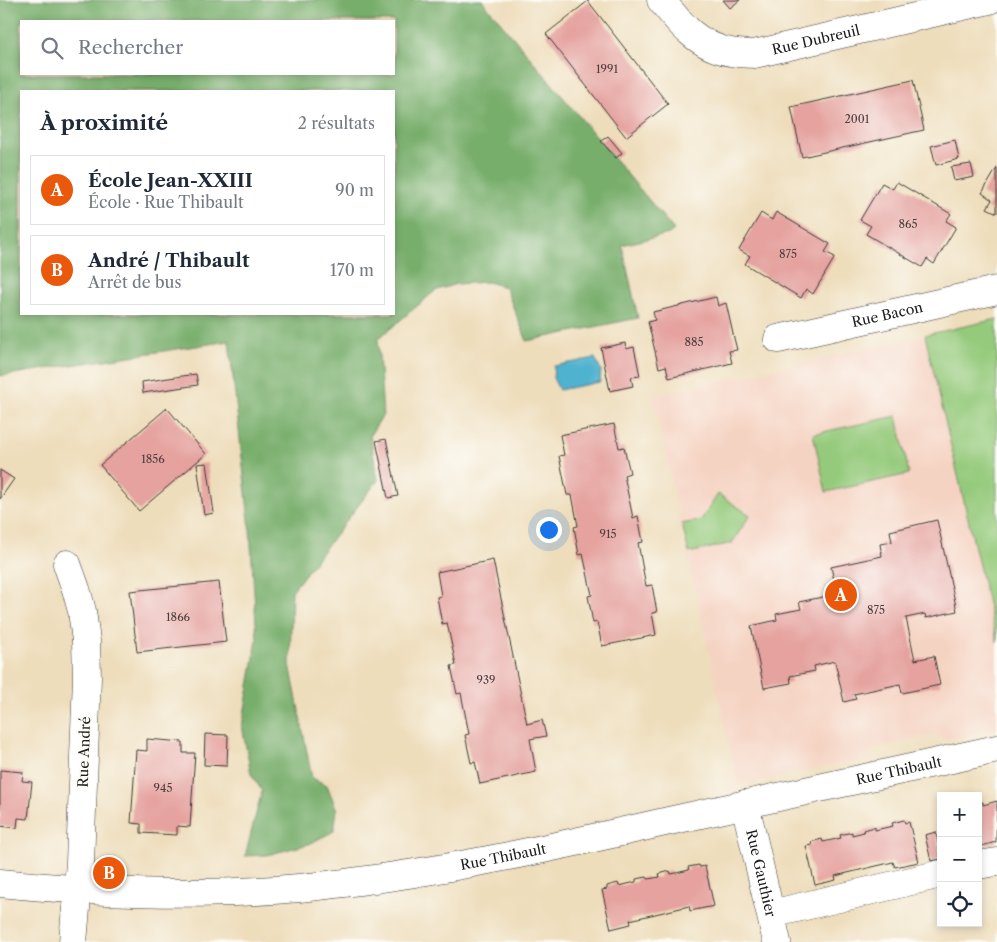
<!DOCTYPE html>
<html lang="fr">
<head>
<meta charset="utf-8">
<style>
	:root { --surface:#fff; --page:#f2f2f3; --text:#1f2937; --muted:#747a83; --line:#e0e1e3; --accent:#ea580c }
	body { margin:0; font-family:"Libre Caslon Text",serif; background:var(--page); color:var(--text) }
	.controls { position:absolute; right:15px; bottom:15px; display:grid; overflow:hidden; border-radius:0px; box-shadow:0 2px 8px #0003 }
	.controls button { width:45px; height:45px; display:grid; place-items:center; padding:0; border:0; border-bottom:1px solid var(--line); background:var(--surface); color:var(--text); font:25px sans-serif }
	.you { position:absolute; left:548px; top:529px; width:18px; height:18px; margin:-12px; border:4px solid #fff; border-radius:50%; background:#1a73e8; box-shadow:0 0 0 8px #1a73e833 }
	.badge { display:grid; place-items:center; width:32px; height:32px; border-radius:50%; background:var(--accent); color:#fff; font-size:16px; font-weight:700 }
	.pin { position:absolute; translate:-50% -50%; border:2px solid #fff; box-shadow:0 1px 5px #0006 }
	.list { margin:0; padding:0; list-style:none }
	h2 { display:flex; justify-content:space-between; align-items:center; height:65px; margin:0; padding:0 20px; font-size:21px }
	h2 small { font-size:16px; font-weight:400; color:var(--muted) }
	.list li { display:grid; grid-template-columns:32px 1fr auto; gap:15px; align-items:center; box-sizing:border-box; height:70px; margin:0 10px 10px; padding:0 10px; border:1px solid var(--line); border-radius:0px }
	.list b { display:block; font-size:19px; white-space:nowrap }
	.list p { margin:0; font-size:16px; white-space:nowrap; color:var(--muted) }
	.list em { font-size:16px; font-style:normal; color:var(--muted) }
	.icon { flex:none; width:28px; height:28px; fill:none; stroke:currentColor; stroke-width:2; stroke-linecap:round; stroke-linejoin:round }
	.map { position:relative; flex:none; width:997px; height:942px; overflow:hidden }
	.search { position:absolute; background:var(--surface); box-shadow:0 2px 8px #0003; left:20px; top:20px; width:375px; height:55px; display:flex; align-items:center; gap:12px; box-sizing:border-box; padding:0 18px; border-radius:0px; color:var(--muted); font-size:19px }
	.panel { position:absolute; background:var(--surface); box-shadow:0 2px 8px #0003; left:20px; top:90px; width:375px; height:225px; border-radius:0px }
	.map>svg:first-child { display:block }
	.built { fill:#f5d3c2 }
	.green { fill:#95ca7c; stroke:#58734c }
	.forest { fill:#78ae6c; stroke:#4a6544; fill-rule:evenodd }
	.water { fill:#50b2cf; stroke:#366776 }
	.building { fill:#e5a29f }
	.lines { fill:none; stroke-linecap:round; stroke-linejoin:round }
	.minor-casing { stroke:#3c3934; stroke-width:29 }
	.minor { stroke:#fff; stroke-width:28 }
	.labels { text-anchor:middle; stroke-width:4.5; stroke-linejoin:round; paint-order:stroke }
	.number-label { font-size:11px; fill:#4e3e3d }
	.street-label { font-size:14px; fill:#1c1c1c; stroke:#fdfcf7 }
</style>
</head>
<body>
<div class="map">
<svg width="997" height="942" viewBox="0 0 997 942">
	<rect width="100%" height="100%" fill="#fdfcf7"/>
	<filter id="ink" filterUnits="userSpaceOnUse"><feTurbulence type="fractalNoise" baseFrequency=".02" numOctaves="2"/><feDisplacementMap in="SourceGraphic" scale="10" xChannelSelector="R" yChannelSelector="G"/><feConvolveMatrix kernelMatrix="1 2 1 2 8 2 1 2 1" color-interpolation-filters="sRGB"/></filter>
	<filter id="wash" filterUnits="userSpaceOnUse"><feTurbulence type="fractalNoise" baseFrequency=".0096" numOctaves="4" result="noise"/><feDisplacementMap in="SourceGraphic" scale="20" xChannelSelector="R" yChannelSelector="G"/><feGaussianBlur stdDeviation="1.12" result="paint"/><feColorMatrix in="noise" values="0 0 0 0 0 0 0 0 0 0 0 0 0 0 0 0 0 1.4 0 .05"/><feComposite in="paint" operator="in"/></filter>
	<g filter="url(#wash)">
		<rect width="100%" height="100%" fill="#edb"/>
		<!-- built -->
		<polygon class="built" points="925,335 997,642 997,729 949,739 933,735 877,747 871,751 865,758 738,785 653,396"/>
		<!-- green -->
		<g class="green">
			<polygon points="997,319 997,642 925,335"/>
			<polygon points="897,416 909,474 826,492 813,434"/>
			<polygon points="718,494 750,515 732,543 689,553 682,524 701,520"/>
		</g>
		<!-- forest -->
		<path class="forest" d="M0,0h482l192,230 -5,4 -47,11 16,73 -111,23 -22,-54 -17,-5 -32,2 -21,7 -57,48 5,76 -13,20 8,45 -86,111 -2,73 22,114 15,7 10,25 -3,21 -25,13 -42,11 -22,1 17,-65 -11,-17 -9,-48 15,-86 -7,-111 -21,-188 -229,35zM21,21h373v53h-373zM21,91h373v223h-373z"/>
		<!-- water -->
		<polygon class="water" points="595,358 601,370 600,382 559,390 553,378 554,366"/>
		<g id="blocks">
			<!-- building -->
			<g class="building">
				<polygon points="723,0 740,0 730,8"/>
				<polygon points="588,1 668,104 626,137 546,34"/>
				<polygon points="913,80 924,130 802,157 791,107"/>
				<polygon points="608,136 622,153 616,158 601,141"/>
				<polygon points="955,140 959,159 936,165 931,146"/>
				<polygon points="971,164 974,177 954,181 951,167"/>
				<polygon points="997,168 997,213 987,208 992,200 982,193"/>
				<polygon points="897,182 951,214 946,221 956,227 934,264 927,259 922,267 866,234 871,226 860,220 882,183 893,189"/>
				<polygon points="776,212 830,244 825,252 835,257 813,294 806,289 801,298 745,264 750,256 739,250 761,213 772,220"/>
				<polygon points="716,297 718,306 726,303 733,334 737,350 729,351 732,363 669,378 666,366 659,368 648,322 655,320 653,312"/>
				<polygon points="625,343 626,349 634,347 640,376 631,377 633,386 610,391 601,348"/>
				<polygon points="196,374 198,385 143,393 142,382"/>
				<polygon points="167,408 206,454 139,511 100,465"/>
				<polygon points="614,424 619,448 624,447 630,473 624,475 633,518 638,516 643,542 638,543 646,586 652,585 657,612 652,613 656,635 602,646 597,622 593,623 588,596 592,595 583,554 579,555 574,527 578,526 572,495 567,495 559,456 564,455 560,435"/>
				<polygon points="386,439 398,496 388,498 376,441"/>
				<polygon points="207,463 214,513 204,515 197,464"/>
				<polygon points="0,470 14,479 0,499"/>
				<polygon points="937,520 957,611 926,618 925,614 906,618 915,660 934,656 940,685 902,693 900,684 854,694 856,699 844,702 835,661 814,666 815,671 790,676 791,683 764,688 751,626 777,620 776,614 801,609 799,602 837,594 831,567 882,556 880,544 892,542 890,531"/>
				<polygon points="493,560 527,724 542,720 546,736 530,739 536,772 480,784 475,762 471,763 465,735 469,734 461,693 457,694 451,666 456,665 447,623 442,624 437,597 441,596 437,572"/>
				<polygon points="219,582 226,642 137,652 130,591"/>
				<polygon points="205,734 228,735 227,766 204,765"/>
				<polygon points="147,739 183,742 183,753 195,753 190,827 177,826 177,835 141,833 141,824 131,823 136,750 147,751"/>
				<polygon points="0,770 23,772 22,781 32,782 28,819 18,818 17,828 0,826"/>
				<polygon points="997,801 996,842 978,847 978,803 983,802 983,805"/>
				<polygon points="904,820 905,823 909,822 919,862 895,867 893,862 835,876 836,880 815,885 806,846 812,845 811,842 822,839 823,842 841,838 840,835 852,832 852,835 864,832 863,830 875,827 875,830 893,826 892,823"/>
				<polygon points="936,832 941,859 931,861 925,835"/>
				<polygon points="699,865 700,867 705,866 714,906 690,911 689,906 630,920 631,924 611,929 602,890 607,889 607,886 618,883 619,886 636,882 636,879 647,877 648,879 660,877 659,874 670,871 671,874 676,873 689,870 688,867"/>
			</g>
		</g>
	</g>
	<g filter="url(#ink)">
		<use href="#blocks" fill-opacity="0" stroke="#3c3934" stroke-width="1"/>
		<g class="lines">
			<defs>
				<g id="minor">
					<path id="s1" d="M661,0c19,24 38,47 70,52 7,2 16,1 23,2l235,-54"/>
					<path id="s2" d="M778,339l219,-49"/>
					<polyline points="67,564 76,589 82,611 86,641 87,677 80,863 73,942"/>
					<path id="s3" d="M745,804l32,138"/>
					<polyline points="978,865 997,862"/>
					<path id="s4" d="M0,883c100,10 199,14 299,5 126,-12 248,-39 370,-67 109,-24 219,-48 328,-72"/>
					<polyline points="771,914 941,874"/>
				</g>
			</defs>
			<!-- minor casing -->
			<use href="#minor" class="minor-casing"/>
			<!-- minor -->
			<use href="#minor" class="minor"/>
		</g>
	</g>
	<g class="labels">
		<!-- number labels -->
		<g class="number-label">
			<text x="607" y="73">1991</text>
			<text x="857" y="123">2001</text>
			<text x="908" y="228">865</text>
			<text x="788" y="258">875</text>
			<text x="694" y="346">885</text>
			<text x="153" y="463">1856</text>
			<text x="608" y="538">915</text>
			<text x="876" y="614">875</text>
			<text x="178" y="621">1866</text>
			<text x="486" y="684">939</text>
			<text x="163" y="792">945</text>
		</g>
		<!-- street labels -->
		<g class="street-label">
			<text dy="5" stroke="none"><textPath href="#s1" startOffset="176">Rue Dubreuil</textPath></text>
			<text dy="5" stroke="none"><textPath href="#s2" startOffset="112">Rue Bacon</textPath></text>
			<text transform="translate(84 752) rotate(-88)" y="5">Rue André</text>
			<text dy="5" stroke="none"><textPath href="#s4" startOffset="911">Rue Thibault</textPath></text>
			<text dy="5" stroke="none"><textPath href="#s4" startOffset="506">Rue Thibault</textPath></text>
			<text dy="5" stroke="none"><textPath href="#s3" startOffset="71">Rue Gauthier</textPath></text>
		</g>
	</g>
</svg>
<div class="controls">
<button>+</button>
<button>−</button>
<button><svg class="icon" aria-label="locate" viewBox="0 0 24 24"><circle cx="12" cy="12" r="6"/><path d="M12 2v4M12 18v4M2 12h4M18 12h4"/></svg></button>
</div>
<div class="you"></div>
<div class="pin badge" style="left:841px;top:595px">A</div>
<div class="pin badge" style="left:109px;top:873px">B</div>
<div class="search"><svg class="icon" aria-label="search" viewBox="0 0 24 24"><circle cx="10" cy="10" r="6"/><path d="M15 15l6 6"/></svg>Rechercher</div>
<section class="panel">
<h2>À proximité<small>2 résultats</small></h2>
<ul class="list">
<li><span class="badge">A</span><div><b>École Jean-XXIII</b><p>École · Rue Thibault</p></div><em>90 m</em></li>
<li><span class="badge">B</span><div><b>André / Thibault</b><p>Arrêt de bus</p></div><em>170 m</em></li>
</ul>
</section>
</div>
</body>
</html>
